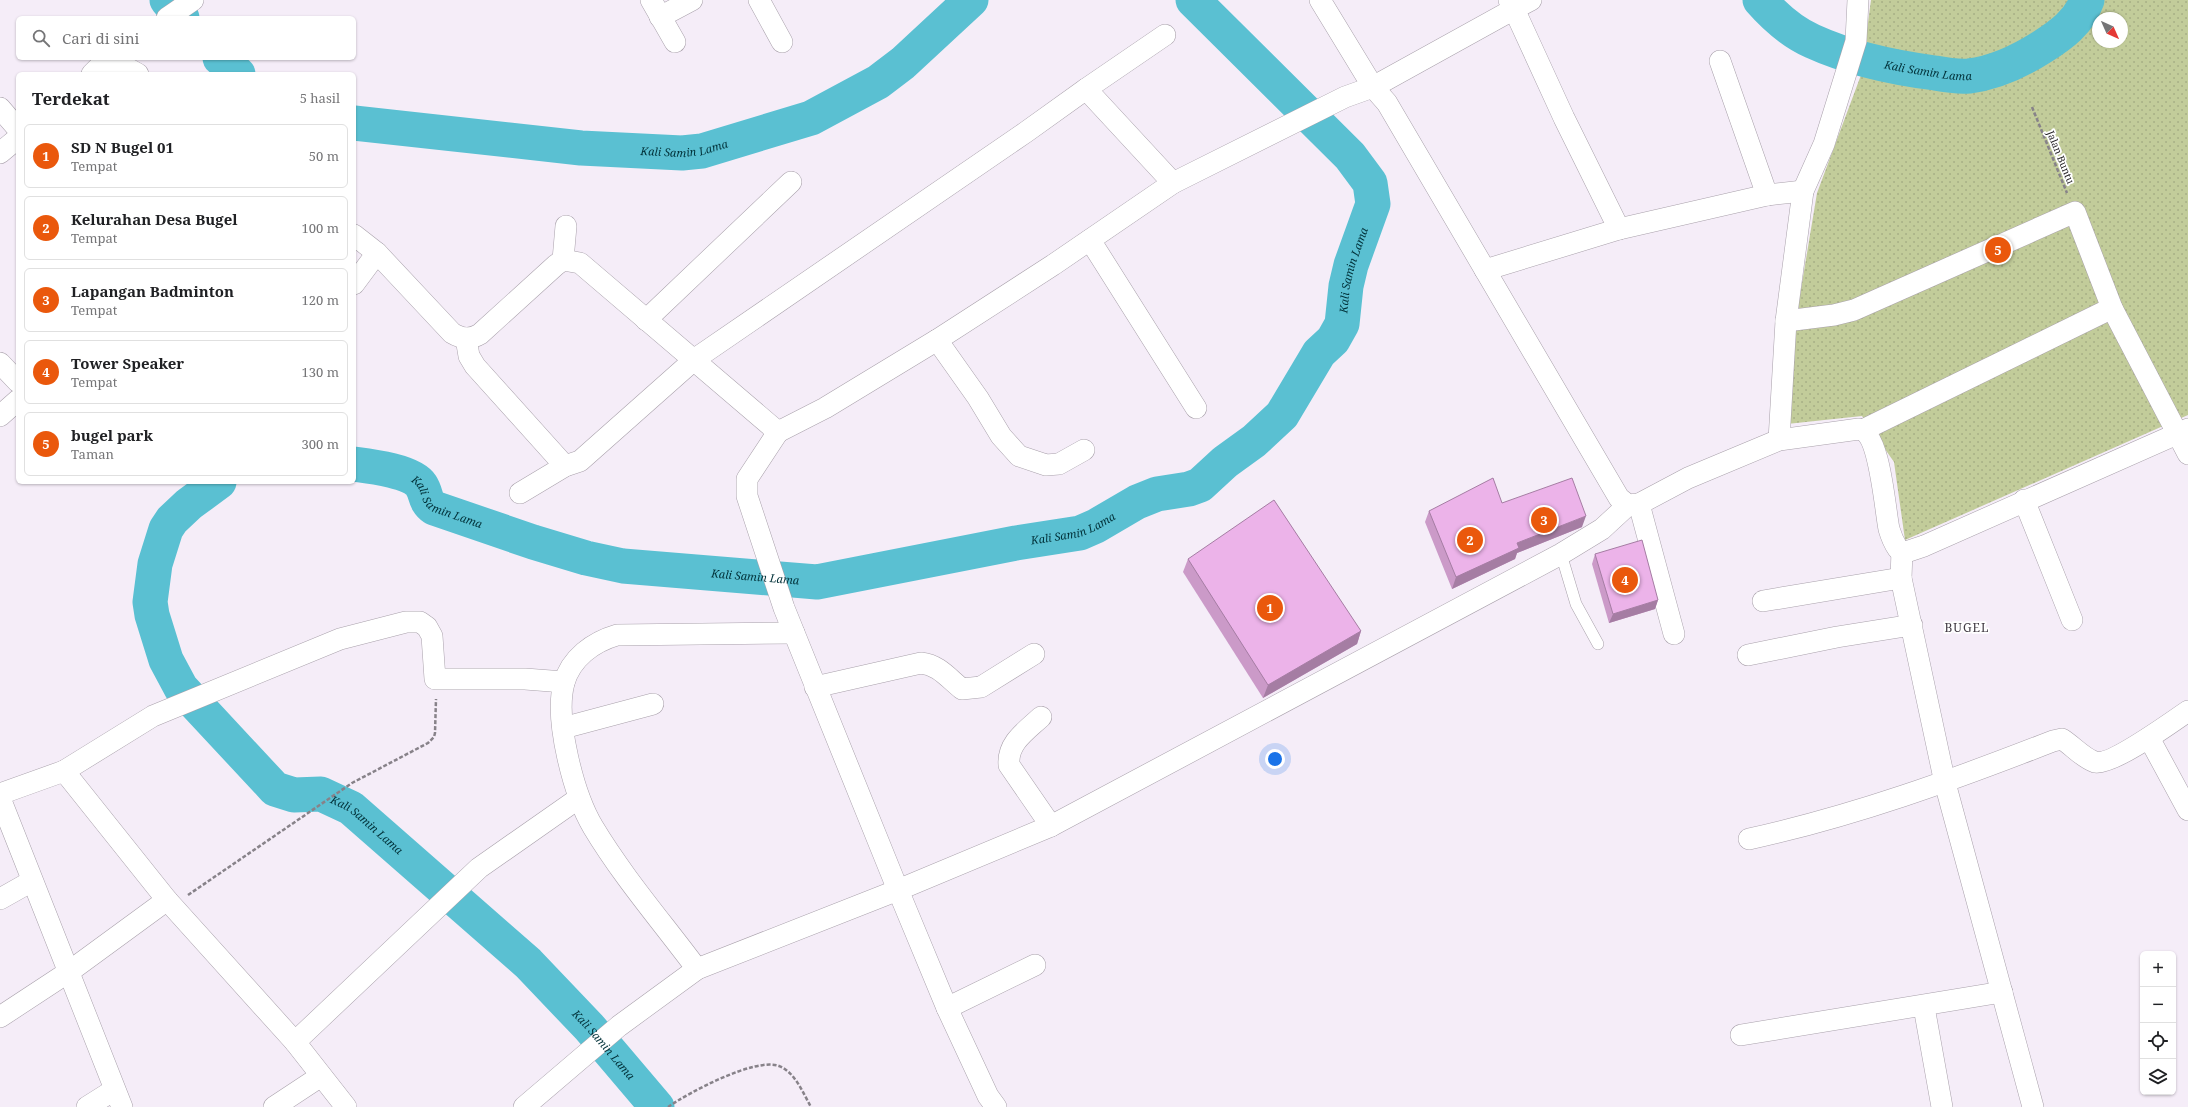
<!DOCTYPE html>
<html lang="id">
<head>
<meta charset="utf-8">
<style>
	:root { --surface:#fff; --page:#f2f2f2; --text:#202124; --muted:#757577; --line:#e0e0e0; --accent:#ea580c }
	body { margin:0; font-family:"Noto Serif",serif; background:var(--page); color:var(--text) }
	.controls { position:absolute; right:12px; bottom:12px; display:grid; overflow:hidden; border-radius:6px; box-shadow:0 1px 3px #0004 }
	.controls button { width:36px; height:36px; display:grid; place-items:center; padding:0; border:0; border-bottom:1px solid var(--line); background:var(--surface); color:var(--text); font:20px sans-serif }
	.compass { position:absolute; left:2092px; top:12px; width:36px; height:36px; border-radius:50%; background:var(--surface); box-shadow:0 1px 3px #0004; rotate:135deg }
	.you { position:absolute; left:1275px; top:759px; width:14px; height:14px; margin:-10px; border:3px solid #fff; border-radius:50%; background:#1a73e8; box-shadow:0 0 0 6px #1a73e833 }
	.badge { display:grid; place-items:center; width:26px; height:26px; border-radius:50%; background:var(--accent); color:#fff; font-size:13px; font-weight:700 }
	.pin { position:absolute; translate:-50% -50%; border:2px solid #fff; box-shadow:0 1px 4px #0006 }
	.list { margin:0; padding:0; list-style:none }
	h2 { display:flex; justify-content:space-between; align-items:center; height:52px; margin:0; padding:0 16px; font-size:17px }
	h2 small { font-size:13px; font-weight:400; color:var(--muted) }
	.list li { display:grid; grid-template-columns:26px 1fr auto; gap:12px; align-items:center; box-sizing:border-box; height:64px; margin:0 8px 8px; padding:0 8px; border:1px solid var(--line); border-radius:6px }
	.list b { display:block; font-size:15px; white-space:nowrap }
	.list p { margin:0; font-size:13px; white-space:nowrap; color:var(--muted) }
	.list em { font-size:13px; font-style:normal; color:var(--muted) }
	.icon { flex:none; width:22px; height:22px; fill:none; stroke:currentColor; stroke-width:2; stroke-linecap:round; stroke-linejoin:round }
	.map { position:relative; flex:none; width:2188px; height:1107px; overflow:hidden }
	.search { position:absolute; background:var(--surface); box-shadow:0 1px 3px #0004; left:16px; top:16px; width:340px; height:44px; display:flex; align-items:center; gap:10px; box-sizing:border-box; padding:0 14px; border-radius:6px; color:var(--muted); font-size:15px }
	.panel { position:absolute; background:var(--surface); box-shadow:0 1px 3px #0004; left:16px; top:72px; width:340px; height:412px; border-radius:6px }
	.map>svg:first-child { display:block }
	.park { fill:url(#park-dots); fill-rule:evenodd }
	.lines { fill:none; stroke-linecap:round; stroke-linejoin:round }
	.river { stroke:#5ac0d2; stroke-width:35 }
	.service-casing { stroke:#a9a1ab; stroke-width:12 }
	.minor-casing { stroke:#a9a1ab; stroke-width:22 }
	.path { stroke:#878289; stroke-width:2.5; stroke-dasharray:4 2; stroke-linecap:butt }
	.service { stroke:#fff; stroke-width:11 }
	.minor { stroke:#fff; stroke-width:21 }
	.wall { fill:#cb9ac8 }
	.shaded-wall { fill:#a57da3 }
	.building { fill:#ecb3e9; stroke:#a57da3 }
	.labels { text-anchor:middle; stroke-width:3.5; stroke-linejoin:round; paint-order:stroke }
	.street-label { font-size:10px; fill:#272428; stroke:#fff }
	.water-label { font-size:11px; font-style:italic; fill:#003038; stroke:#fff }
	.quarter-label { font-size:12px; letter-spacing:1px; fill:#433c45; stroke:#fff }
</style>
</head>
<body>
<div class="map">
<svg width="2188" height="1107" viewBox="0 0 2188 1107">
	<defs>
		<pattern id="park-dots" width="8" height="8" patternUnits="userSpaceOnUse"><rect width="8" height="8" fill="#c2cc9a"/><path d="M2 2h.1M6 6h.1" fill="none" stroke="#a7af85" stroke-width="1.8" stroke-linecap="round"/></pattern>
	</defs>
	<rect width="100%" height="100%" fill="#f5edf8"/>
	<!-- park -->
	<path class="park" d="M1871,0h317v415l-283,125 -11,-78 -32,-46 -75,8 11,-117 19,-114 44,-118zM2098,18h24v24h-24z"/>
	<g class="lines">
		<!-- river -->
		<g class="river">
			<polyline points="167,0 182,18"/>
			<path id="s1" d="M1760,0c14,16 32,32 52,41 37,17 84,27 123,32 11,2 23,4 34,3 25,-3 51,-15 73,-29 19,-12 37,-25 45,-47"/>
			<polyline points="220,58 238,74"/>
			<path id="s2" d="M354,123l227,25 101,5 20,-2 109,-33 67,-36 25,-19 68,-63"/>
			<path id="s3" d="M354,464c15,2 58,7 67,21 6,9 3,16 13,23l99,34 53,16 37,8 194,16 199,-39 64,-10 16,-7 41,-24 20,-8 32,-5 11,-4 25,-23 29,-21 28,-26 37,-62 14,-13 9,-16 4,-38 5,-21 22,-61 -3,-21 -20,-27 -157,-156"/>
			<path id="s4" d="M219,482l-30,22 -17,16 -6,9 -11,35 -5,38 2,13 14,45 15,28 94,101 19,6 27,-1 30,14 177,155 61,64 68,80"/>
		</g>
		<defs>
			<polyline id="service" points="1561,554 1576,604 1598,644"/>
			<g id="minor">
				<polyline points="651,0 675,42"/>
				<polyline points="759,0 782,42"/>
				<polyline points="1320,0 1373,87 1514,9 1564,118 1619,229"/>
				<polyline points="1509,0 1514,9 1531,0"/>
				<polyline points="660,17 692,0"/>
				<polyline points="167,18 193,0"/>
				<polyline points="1720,61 1767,195"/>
				<polyline points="92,74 99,67 113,60 138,74"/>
				<polyline points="1086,89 1165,35"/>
				<polyline points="0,108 18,129"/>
				<polyline points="0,153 18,138"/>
				<path d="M354,235l23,18 75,80c10,6 18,7 28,1l76,-69 7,-5 17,3 198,169 47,-24 112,-68 116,-75 120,-82 172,-86 28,-10 14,16 232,395 9,7 11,-1 49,-26 91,-38 80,-11c21,4 26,81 30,100 2,7 5,14 9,20l8,3 18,-6 264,-117"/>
				<polyline points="1090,240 1196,408"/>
				<polyline points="563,260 566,226"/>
				<polyline points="1485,270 1619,229 1767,195 1803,191"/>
				<polyline points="354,284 377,253"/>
				<polyline points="646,320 791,182"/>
				<polyline points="1786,321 1834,315 1854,310 2075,212 2112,308 2188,454"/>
				<polyline points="466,338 469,356 475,366 565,466"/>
				<polyline points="937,340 978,398 1001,436 1019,456 1046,465 1059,464 1084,450"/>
				<polyline points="0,363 18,382"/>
				<polyline points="0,416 18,400"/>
				<polyline points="1863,430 2112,308"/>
				<polyline points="778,432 747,479 747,496 784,608 898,890 947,1008 988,1096 996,1107"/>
				<polyline points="1779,440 1786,321 1803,191 1824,144 1856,41 1858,0"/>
				<polyline points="520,493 565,466 580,461 695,359 1026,132 1086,89 1173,183"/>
				<polyline points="2024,500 2072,620"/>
				<polyline points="1639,504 1674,634"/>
				<polyline points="1902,551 1901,578 1945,783 2033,1107"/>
				<polyline points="1763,601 1901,578"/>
				<polyline points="1748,655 1837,637 1912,625"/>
				<path d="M815,687l106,-24c18,2 27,15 41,26l19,-2 53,-33"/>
				<path d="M1041,717c-15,14 -34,26 -32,48l42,61"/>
				<polyline points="563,728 653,704"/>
				<polyline points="2149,738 2188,810"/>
				<polyline points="64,771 153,716 340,639 406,622 420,622 427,627 432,636 435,679 525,679 564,682"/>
				<polyline points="0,794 64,771 167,900 295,1042 346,1107"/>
				<polyline points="0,798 122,1107"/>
				<path d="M1749,839c105,-23 204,-59 304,-98l9,-2c11,7 21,19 33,23 16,4 77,-40 93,-51"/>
				<polyline points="0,899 32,881"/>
				<path d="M697,969c-35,-47 -74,-92 -104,-142 -19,-32 -39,-107 -29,-144 7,-25 29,-41 53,-48l177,-2"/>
				<polyline points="1924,1007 1942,1107"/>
				<polyline points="947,1008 1035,965"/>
				<polyline points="0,1017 70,971 167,900"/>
				<polyline points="1741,1035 2002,992"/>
				<polyline points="295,1042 479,868 579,798"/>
				<polyline points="87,1107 114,1090"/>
				<polyline points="274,1107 321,1076"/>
				<polyline points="524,1107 619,1026 697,969 898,890 1051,826 1561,554 1602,529 1628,505"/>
			</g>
		</defs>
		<!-- service casing -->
		<use href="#service" class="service-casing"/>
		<!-- minor casing -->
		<use href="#minor" class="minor-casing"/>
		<!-- path -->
		<g class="path">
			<polyline points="2032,107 2067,193"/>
			<polyline points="188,895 352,783 428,743 434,737 435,733 436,699"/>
			<path d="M668,1107c20,-14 87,-50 111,-41 16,6 24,27 32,41"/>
		</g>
		<!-- service -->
		<use href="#service" class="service"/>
		<!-- minor -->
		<use href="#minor" class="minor"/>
	</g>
	<!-- wall -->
	<g class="wall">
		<polygon points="1502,503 1582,527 1517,553 1515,559 1452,589 1425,522 1429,511"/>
		<polygon points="1595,554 1658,600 1655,609 1609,623 1592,564"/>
		<polygon points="1188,559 1361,631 1357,644 1263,698 1183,572"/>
	</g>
	<!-- shaded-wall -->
	<g class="shaded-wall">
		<polygon points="1586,516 1582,527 1517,553 1515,559 1452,589 1456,577 1517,543"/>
		<polygon points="1658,600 1655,609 1609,623 1613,614"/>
		<polygon points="1361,631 1357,644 1263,698 1268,685"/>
	</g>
	<!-- building -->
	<g class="building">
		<polygon points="1493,478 1502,503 1572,478 1586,516 1517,543 1519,548 1456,577 1429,511"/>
		<polygon points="1274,500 1361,631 1268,685 1188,559"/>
		<polygon points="1642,540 1658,600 1613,614 1595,554"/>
	</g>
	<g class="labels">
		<!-- street labels -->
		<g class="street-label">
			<text transform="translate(2061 157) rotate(68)" y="4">Jalan Buntu</text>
		</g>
		<!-- water labels -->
		<g class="water-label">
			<text dy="4" stroke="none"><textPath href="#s1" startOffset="187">Kali Samin Lama</textPath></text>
			<text dy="4" stroke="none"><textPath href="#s2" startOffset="332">Kali Samin Lama</textPath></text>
			<text dy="4" stroke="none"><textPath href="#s3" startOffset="1162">Kali Samin Lama</textPath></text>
			<text dy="4" stroke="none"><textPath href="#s3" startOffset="105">Kali Samin Lama</textPath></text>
			<text dy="4" stroke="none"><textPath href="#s3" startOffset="753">Kali Samin Lama</textPath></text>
			<text dy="4" stroke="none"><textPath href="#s3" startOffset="429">Kali Samin Lama</textPath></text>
			<text dy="4" stroke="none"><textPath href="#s4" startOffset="479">Kali Samin Lama</textPath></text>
			<text dy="4" stroke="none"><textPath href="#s4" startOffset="803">Kali Samin Lama</textPath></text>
		</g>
		<!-- quarter labels -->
		<g class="quarter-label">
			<text x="1967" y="632">BUGEL</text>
		</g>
	</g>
</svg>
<div class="controls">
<button>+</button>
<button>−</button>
<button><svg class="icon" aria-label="locate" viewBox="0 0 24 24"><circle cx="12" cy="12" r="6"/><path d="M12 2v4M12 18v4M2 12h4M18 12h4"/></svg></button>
<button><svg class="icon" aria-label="layers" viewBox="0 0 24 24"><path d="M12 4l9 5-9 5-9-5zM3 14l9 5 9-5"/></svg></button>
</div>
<svg class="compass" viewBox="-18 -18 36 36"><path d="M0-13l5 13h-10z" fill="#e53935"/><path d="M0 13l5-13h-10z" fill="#757577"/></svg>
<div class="you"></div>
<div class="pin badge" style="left:1270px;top:608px">1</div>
<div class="pin badge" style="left:1470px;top:540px">2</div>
<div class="pin badge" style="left:1544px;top:520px">3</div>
<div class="pin badge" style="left:1625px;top:580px">4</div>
<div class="pin badge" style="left:1998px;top:250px">5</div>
<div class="search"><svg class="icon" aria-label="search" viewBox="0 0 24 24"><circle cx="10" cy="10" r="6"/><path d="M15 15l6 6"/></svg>Cari di sini</div>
<section class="panel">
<h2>Terdekat<small>5 hasil</small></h2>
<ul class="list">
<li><span class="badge">1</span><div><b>SD N Bugel 01</b><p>Tempat</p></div><em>50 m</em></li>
<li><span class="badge">2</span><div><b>Kelurahan Desa Bugel</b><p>Tempat</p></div><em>100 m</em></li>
<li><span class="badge">3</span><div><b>Lapangan Badminton</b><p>Tempat</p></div><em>120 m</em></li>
<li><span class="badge">4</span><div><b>Tower Speaker</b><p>Tempat</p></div><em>130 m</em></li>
<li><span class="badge">5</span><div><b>bugel park</b><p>Taman</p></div><em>300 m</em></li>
</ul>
</section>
</div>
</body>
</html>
